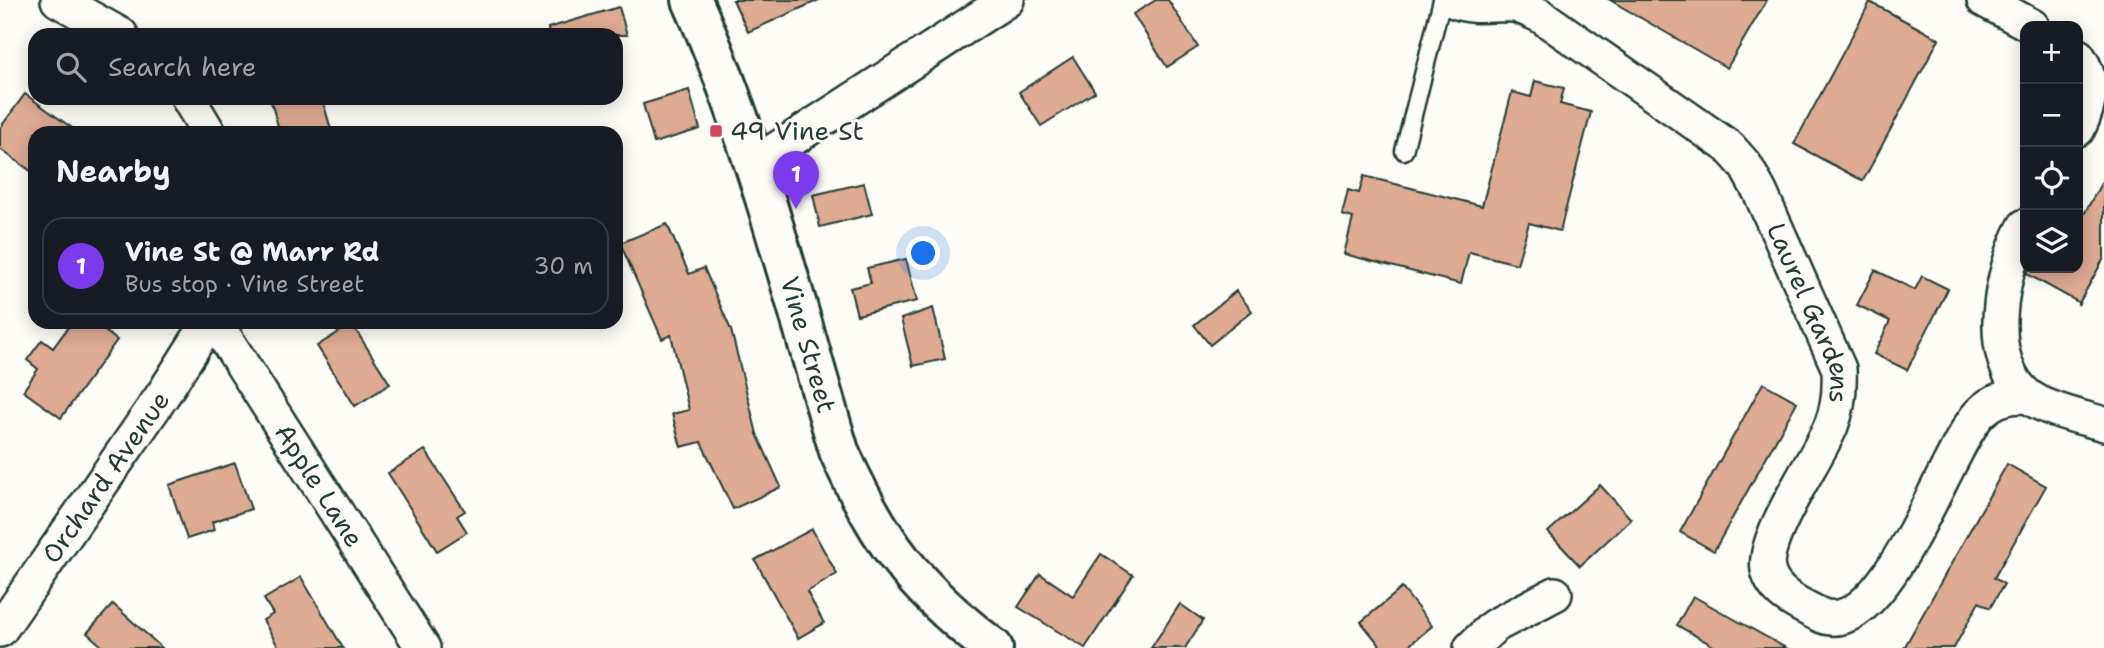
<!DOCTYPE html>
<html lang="en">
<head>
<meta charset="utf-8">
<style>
	:root { --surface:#171b24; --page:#242831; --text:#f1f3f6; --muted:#9ea1a6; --line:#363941; --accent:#7c3aed }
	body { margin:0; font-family:"Shantell Sans",sans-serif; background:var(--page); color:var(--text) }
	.controls { position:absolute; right:21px; top:21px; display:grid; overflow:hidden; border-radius:14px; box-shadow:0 4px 18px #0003 }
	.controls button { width:63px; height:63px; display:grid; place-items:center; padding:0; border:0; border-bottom:2px solid var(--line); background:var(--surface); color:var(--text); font:35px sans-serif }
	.you { position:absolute; left:924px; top:254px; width:24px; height:24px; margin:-18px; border:5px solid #fff; border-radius:50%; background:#1a73e8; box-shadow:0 0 0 10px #1a73e833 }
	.badge { display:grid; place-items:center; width:46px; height:46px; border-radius:50%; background:var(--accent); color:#fff; font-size:23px; font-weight:700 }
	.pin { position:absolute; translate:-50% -58px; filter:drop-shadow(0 2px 4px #0008) }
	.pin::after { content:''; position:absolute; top:37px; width:24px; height:21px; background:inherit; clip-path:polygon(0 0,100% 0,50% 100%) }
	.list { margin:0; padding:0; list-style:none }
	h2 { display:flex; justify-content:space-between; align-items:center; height:91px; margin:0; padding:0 28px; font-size:30px }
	h2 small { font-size:23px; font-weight:400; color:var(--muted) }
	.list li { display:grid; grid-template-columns:46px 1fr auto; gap:21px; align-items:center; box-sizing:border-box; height:98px; margin:0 14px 14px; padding:0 14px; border:2px solid var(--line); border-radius:21px }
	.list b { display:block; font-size:26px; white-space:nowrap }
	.list p { margin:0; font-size:23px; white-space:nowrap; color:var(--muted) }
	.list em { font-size:23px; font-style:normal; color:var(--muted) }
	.icon { flex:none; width:38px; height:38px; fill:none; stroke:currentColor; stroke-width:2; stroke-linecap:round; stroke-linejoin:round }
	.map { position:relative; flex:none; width:2104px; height:648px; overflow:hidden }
	.search { position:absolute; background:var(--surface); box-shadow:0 4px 18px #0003; left:28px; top:28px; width:595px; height:77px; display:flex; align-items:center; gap:18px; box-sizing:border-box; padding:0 24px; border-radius:21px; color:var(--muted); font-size:26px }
	.panel { position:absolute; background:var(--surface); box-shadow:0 4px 18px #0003; left:28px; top:126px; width:595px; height:203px; border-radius:21px }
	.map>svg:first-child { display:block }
	.building { fill:#deaa92; stroke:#1f3d34; stroke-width:2 }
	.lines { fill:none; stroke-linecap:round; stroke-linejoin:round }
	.lane-casing { stroke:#1f3d34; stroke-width:21 }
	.street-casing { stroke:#1f3d34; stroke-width:38 }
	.secondary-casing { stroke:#1f3d34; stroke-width:44 }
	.lane { stroke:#fdfcf7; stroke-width:16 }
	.street { stroke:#fdfcf7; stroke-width:33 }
	.secondary { stroke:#fdfcf7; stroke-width:38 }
	.poi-dot { fill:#d1495b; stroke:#fdfcf7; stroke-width:2.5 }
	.labels { text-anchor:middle; stroke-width:6; stroke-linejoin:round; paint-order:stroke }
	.poi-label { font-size:26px; fill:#1f3d34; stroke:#fdfcf7; text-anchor:start }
	.street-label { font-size:26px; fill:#1f3d34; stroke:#fdfcf7 }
</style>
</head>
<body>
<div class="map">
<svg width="2104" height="648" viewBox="0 0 2104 648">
	<rect width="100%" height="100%" fill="#fdfcf7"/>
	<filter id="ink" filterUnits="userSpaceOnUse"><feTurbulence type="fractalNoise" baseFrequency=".0143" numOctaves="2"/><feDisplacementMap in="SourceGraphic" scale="14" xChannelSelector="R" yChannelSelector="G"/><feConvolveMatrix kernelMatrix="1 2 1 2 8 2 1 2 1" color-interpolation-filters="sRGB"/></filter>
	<g filter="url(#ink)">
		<!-- building -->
		<g class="building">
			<polygon points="733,0 819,0 748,32"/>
			<polygon points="1156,0 1168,0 1198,47 1167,67 1133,14"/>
			<polygon points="1610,0 1767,0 1727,68"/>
			<polygon points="1870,2 1939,39 1863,181 1794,144"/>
			<polygon points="619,7 627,35 549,35 548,28"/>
			<polygon points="1073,57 1095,92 1041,126 1019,92"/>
			<polygon points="1535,81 1564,88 1560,104 1591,112 1560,231 1529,223 1517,264 1469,252 1461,284 1344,254 1353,218 1342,215 1348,190 1359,193 1364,176 1482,206 1512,92 1531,97"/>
			<polygon points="689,90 700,129 654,143 643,104"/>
			<polygon points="25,94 79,133 35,133 35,174 0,149 0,128"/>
			<polygon points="270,98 322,98 332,133 280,133"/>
			<polygon points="2104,178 2104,258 2078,305 2078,302 2027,274 2029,268 2078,268 2078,225"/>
			<polygon points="864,183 872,214 820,227 813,195"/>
			<polygon points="667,224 689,274 704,268 731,330 757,434 781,487 733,509 701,442 681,447 672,414 689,410 671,335 662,339 620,243"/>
			<polygon points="906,259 917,301 857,315 850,288 871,283 867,268"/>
			<polygon points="1875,270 1915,290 1922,276 1948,289 1907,370 1874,354 1890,321 1857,305"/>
			<polygon points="1236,291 1252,311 1210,345 1194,325"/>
			<polygon points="933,308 945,359 913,366 901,319"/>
			<polygon points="72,322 92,322 117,340 61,418 23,391 38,369 27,360 42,340 53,348"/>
			<polygon points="352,324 390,384 355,406 317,346"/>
			<polygon points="1763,383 1797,402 1714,551 1680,532"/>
			<polygon points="425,450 465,511 457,516 467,532 437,551 388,473"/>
			<polygon points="235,463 251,509 212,522 214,530 187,539 169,485"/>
			<polygon points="2007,464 2046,486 1994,578 2004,584 1990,608 1979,602 1954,648 1904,648"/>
			<polygon points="1600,485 1631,519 1580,566 1548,532"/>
			<polygon points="812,529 837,574 807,592 824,623 798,638 755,560"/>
			<polygon points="1101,554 1133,575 1085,648 1018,607 1040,574 1073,596"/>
			<polygon points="301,577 343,648 279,648 263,620 273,614 264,599"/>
			<polygon points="1402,588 1432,626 1406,648 1382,648 1361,622"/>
			<polygon points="1693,596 1786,648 1717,648 1677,625"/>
			<polygon points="113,604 162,648 104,648 87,633"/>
			<polygon points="1180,604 1203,620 1185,648 1151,648"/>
		</g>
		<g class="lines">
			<defs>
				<polyline id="lane" points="1404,151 1442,0"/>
				<g id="street">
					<polyline points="58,0 121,35"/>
					<path id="s1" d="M1452,0c22,10 41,3 63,5 8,2 18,7 26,11l188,131 16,18 15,27 79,177c1,20 0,38 -8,57 -13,32 -70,112 -63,144 5,23 30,34 50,44 65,34 128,-166 162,-201 14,-14 28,-17 47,-17"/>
					<polyline points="1984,0 2032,26"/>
					<path d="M2078,56c17,25 13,47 0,73"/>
					<polyline points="188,98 209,133"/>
					<polyline points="754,164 1007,0"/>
					<path d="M2025,226c-24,44 -43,133 3,170 16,13 56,22 76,28"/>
					<path id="s2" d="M215,322l208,326"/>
					<path id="s3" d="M0,630l164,-237 45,-71"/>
					<polyline points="1471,648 1494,626 1555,594"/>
				</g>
				<g id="secondary">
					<path id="s4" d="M692,0c64,144 102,300 147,451 39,89 76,138 154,197"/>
				</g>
			</defs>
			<!-- lane casing -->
			<use href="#lane" class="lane-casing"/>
			<!-- street casing -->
			<use href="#street" class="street-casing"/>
			<!-- secondary casing -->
			<use href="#secondary" class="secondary-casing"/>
			<!-- lane -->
			<use href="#lane" class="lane"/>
			<!-- street -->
			<use href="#street" class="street"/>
			<!-- secondary -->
			<use href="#secondary" class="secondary"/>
		</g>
	</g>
	<!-- markers -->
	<rect class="poi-dot" x="709" y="124" width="14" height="14" rx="3.5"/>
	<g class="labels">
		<!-- poi labels -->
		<g class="poi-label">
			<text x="730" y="140">49 Vine St</text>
		</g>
		<!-- street labels -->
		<g class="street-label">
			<text dy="9" stroke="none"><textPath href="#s1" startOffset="508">Laurel Gardens</textPath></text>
			<text dy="9" stroke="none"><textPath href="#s4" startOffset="364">Vine Street</textPath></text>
			<text dy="9" stroke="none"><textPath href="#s3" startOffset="186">Orchard Avenue</textPath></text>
			<text dy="9" stroke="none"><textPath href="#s2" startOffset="194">Apple Lane</textPath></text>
		</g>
	</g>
</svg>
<div class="controls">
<button>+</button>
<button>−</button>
<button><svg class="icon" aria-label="locate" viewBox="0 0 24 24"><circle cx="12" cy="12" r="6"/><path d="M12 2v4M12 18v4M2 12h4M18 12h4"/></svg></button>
<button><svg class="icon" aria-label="layers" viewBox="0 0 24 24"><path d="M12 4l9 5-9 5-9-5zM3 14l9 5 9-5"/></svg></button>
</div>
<div class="you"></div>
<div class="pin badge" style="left:796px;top:209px">1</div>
<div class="search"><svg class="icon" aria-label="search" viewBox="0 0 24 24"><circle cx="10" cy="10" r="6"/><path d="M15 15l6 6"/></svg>Search here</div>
<section class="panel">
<h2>Nearby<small></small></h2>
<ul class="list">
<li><span class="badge">1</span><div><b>Vine St @ Marr Rd</b><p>Bus stop · Vine Street</p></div><em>30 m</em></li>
</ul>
</section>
</div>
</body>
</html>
